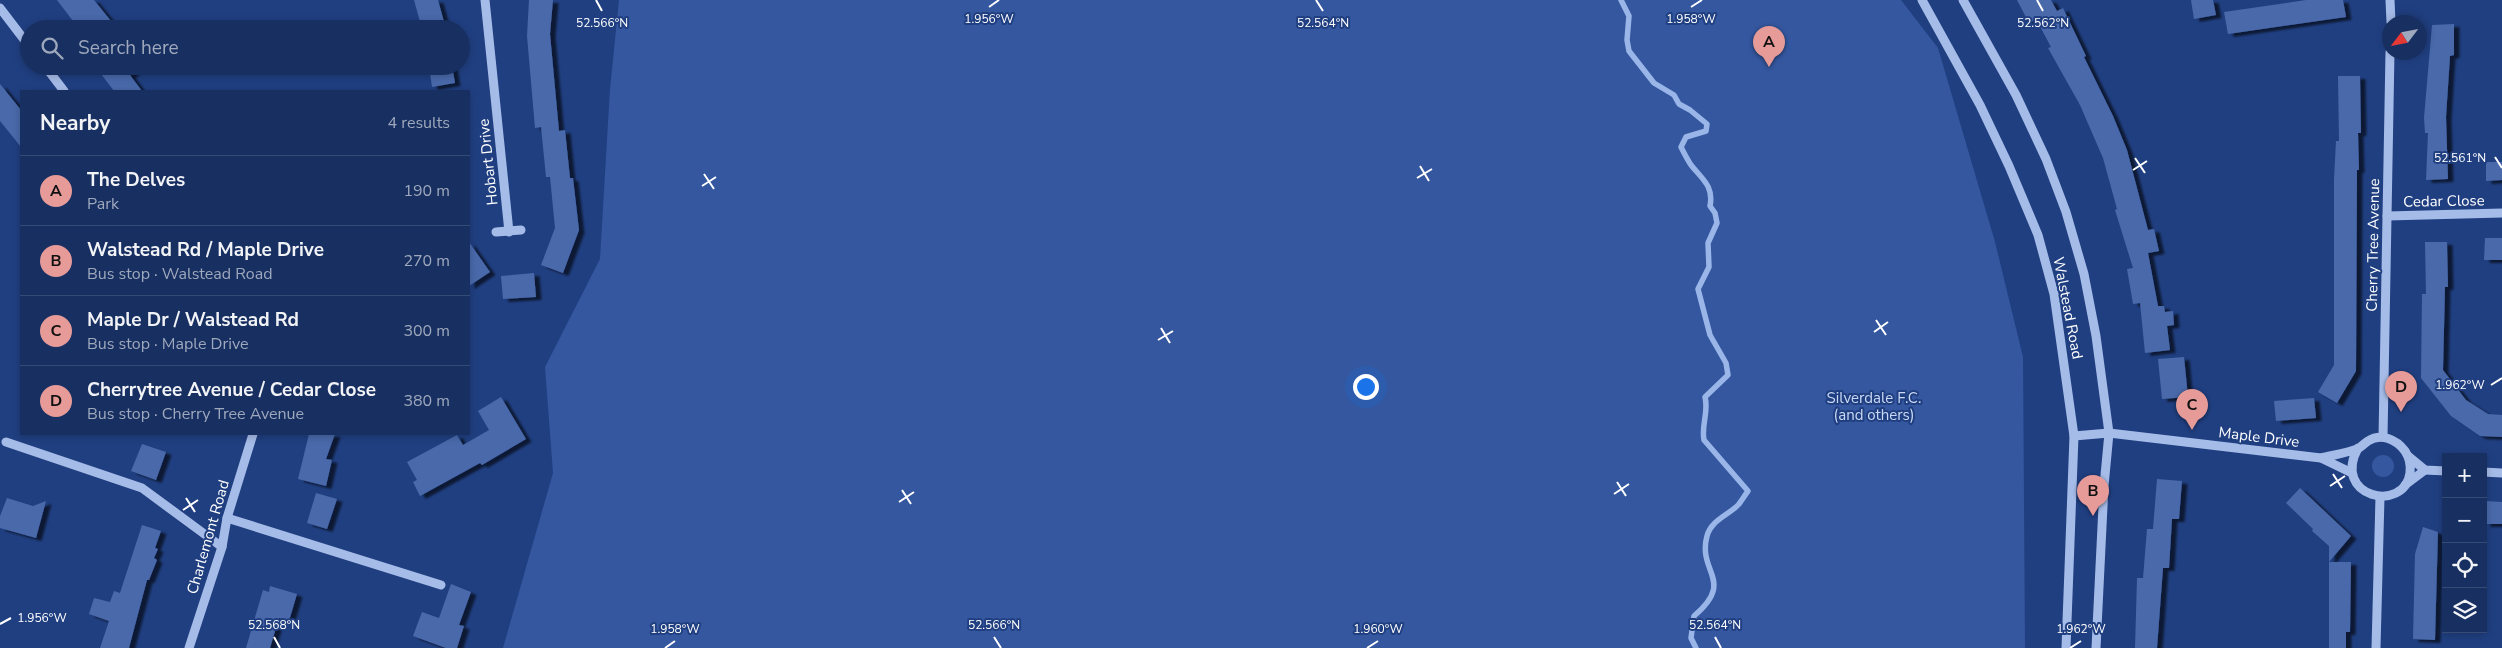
<!DOCTYPE html>
<html lang="en">
<head>
<meta charset="utf-8">
<style>
	:root { --surface:#182f61; --page:#253b6a; --text:#f1f3f6; --muted:#9fa9bd; --line:#364a76; --accent:#e69b98 }
	body { margin:0; font-family:"Nunito Sans",sans-serif; background:var(--page); color:var(--text) }
	.controls { position:absolute; right:15px; bottom:15px; display:grid; overflow:hidden; border-radius:0px; box-shadow:0 2px 8px #0003 }
	.controls button { width:45px; height:45px; display:grid; place-items:center; padding:0; border:0; border-bottom:1px solid var(--line); background:var(--surface); color:var(--text); font:25px sans-serif }
	.compass { position:absolute; left:2382px; top:15px; width:45px; height:45px; border-radius:50%; background:var(--surface); box-shadow:0 2px 8px #0003; rotate:238deg }
	.you { position:absolute; left:1365px; top:386px; width:18px; height:18px; margin:-12px; border:4px solid #fff; border-radius:50%; background:#1a73e8; box-shadow:0 0 0 8px #1a73e833 }
	.badge { display:grid; place-items:center; width:32px; height:32px; border-radius:50%; background:var(--accent); color:#111; font-size:16px; font-weight:700 }
	.pin { position:absolute; translate:-50% -41px; filter:drop-shadow(0 1px 2px #0008) }
	.pin::after { content:''; position:absolute; top:26px; width:18px; height:15px; background:inherit; clip-path:polygon(0 0,100% 0,50% 100%) }
	.list { margin:0; padding:0; list-style:none }
	h2 { display:flex; justify-content:space-between; align-items:center; height:65px; margin:0; padding:0 20px; font-size:21px }
	h2 small { font-size:16px; font-weight:400; color:var(--muted) }
	.list li { display:grid; grid-template-columns:32px 1fr auto; gap:15px; align-items:center; box-sizing:border-box; height:70px; padding:0 20px; border-top:1px solid var(--line) }
	.list b { display:block; font-size:19px; white-space:nowrap }
	.list p { margin:0; font-size:16px; white-space:nowrap; color:var(--muted) }
	.list em { font-size:16px; font-style:normal; color:var(--muted) }
	.icon { flex:none; width:28px; height:28px; fill:none; stroke:currentColor; stroke-width:2; stroke-linecap:round; stroke-linejoin:round }
	.map { position:relative; flex:none; width:2502px; height:648px; overflow:hidden }
	.search { position:absolute; background:var(--surface); box-shadow:0 2px 8px #0003; left:20px; top:20px; width:450px; height:55px; display:flex; align-items:center; gap:12px; box-sizing:border-box; padding:0 18px; border-radius:28px; color:var(--muted); font-size:19px }
	.panel { position:absolute; background:var(--surface); box-shadow:0 2px 8px #0003; left:20px; top:90px; width:450px; height:345px; border-radius:0px }
	.map>svg:first-child { display:block }
	.green { fill:#34579f }
	.lines { fill:none; stroke-linecap:round; stroke-linejoin:round }
	.stream { stroke:#9ab6e9; stroke-width:5.5 }
	.building { fill:#4969aa; filter:url(#shadow) }
	.minor { stroke:#a6bce8; stroke-width:9 }
	.ticks { fill:none; stroke:#fff; stroke-width:2 }
	.labels { text-anchor:middle; stroke-width:4; stroke-linejoin:round; paint-order:stroke }
	.street-label { font-size:15px; fill:#fff; stroke:#203f81 }
	.park-label { font-size:15px; fill:#cad9f6; stroke:#203f81 }
	.ticks-label { font-size:12px; text-anchor:middle; fill:#fff; stroke:#203f81; stroke-width:4; stroke-linejoin:round; paint-order:stroke }
</style>
</head>
<body>
<div class="map">
<svg width="2502" height="648" viewBox="0 0 2502 648">
	<defs>
		<filter id="shadow"><feDropShadow dx="5.5" dy="3" stdDeviation="1" flood-color="#0009"/></filter>
	</defs>
	<rect width="100%" height="100%" fill="#203f81"/>
	<!-- green -->
	<g class="green">
		<polygon points="619,0 1901,0 1938,48 1995,242 2023,357 2025,648 503,648 553,473 545,367 600,259 610,89"/>
		<circle cx="2383" cy="466" r="11"/>
	</g>
	<g class="lines">
		<!-- stream -->
		<path class="stream" d="M1621,0l8,16 -2,24 2,11 25,32 20,12 5,9 11,6 17,14 -1,7 -20,6 -5,10c3,6 6,12 10,18 11,14 23,21 19,41l5,7 2,10 -9,20 1,24 -11,22 12,46 16,28 2,12 -23,22c4,15 -4,28 -1,43l44,51c-3,4 -6,9 -9,13 -10,11 -28,16 -32,32 -10,37 29,44 -13,80l-3,22 5,10"/>
	</g>
	<!-- building -->
	<g class="building">
		<polygon points="57,0 94,0 111,21 101,29 79,29"/>
		<polygon points="414,0 438,0 446,29 422,29"/>
		<polygon points="529,0 553,0 550,34 559,131 565,130 570,178 573,178 579,230 563,273 541,265 555,228 550,177 546,177 541,127 535,128 527,36"/>
		<polygon points="2017,0 2051,0 2057,11 2063,8 2086,56 2084,57 2113,116 2127,150 2148,230 2154,229 2159,251 2148,253 2158,306 2164,306 2165,312 2173,311 2174,325 2167,326 2170,350 2145,353 2140,303 2133,304 2127,269 2133,268 2115,210 2117,209 2103,158 2080,105 2048,48 2051,47 2036,19 2029,23"/>
		<polygon points="2191,0 2213,0 2216,15 2194,19"/>
		<polygon points="2306,0 2343,0 2346,17 2228,34 2224,12"/>
		<polygon points="2454,24 2454,55 2450,56 2446,117 2448,179 2426,180 2428,133 2425,133 2424,118 2432,25"/>
		<polygon points="95,66 142,66 130,75 142,91 114,91"/>
		<polygon points="429,66 452,66 455,83 432,87"/>
		<polygon points="2338,76 2360,76 2361,133 2358,133 2359,170 2357,170 2356,371 2337,403 2318,392 2334,365 2334,179 2336,141 2339,141"/>
		<polygon points="0,84 21,110 21,147 0,121"/>
		<polygon points="2486,162 2502,162 2502,180 2486,181"/>
		<polygon points="2485,238 2502,238 2502,260 2484,260"/>
		<polygon points="469,242 490,272 469,286"/>
		<polygon points="2425,242 2447,242 2448,287 2445,287 2443,370 2466,400 2488,414 2502,415 2502,437 2480,436 2451,416 2421,378 2422,294 2426,294"/>
		<polygon points="534,273 536,297 503,299 501,276"/>
		<polygon points="2184,357 2188,397 2162,399 2158,359"/>
		<polygon points="501,397 526,439 482,465 480,463 420,496 413,482 417,480 407,462 457,435 463,445 489,430 478,411"/>
		<polygon points="2314,398 2316,418 2276,421 2274,401"/>
		<polygon points="309,434 335,434 326,459 332,460 326,486 298,479"/>
		<polygon points="142,444 166,452 156,480 131,471"/>
		<polygon points="2157,479 2182,481 2179,519 2172,519 2169,568 2163,568 2157,648 2135,648 2137,578 2143,578 2147,529 2153,529"/>
		<polygon points="2300,488 2351,536 2329,562 2329,546 2312,531 2313,529 2286,503"/>
		<polygon points="316,493 337,499 327,529 307,523"/>
		<polygon points="7,498 33,506 46,501 36,538 0,528 0,516"/>
		<polygon points="2486,501 2502,502 2502,524 2485,524"/>
		<polygon points="142,525 161,531 155,548 158,549 154,558 157,560 149,580 147,580 129,648 100,648 109,621 89,614 94,598 110,602 114,591 120,593"/>
		<polygon points="2423,527 2438,532 2435,640 2413,639 2415,554"/>
		<polygon points="2329,562 2351,562 2350,632 2346,632 2346,648 2329,648"/>
		<polygon points="451,584 471,592 459,625 464,626 457,648 446,648 413,636 422,612 439,618"/>
		<polygon points="270,586 297,594 289,621 279,618 270,648 246,648 263,590 269,592"/>
	</g>
	<g class="lines">
		<!-- minor -->
		<g class="minor">
			<polyline points="485,0 509,232"/>
			<polyline points="1922,0 1980,105 2009,166 2038,235 2054,294 2074,436 2066,648"/>
			<polyline points="1963,0 2016,95 2046,159 2066,212 2084,274 2096,336 2109,433 2104,486 2096,648"/>
			<polyline points="2390,0 2391,22"/>
			<polyline points="0,8 29,46"/>
			<polyline points="45,66 64,91"/>
			<polyline points="2387,216 2502,213"/>
			<polyline points="496,232 521,230"/>
			<polyline points="2074,436 2109,433 2321,458 2352,473"/>
			<polyline points="2383,437 2390,52"/>
			<polyline points="6,442 142,488 222,547"/>
			<polyline points="2408,456 2425,470 2446,471"/>
			<path d="M2321,458c12,-3 27,-5 38,-10 3,-2 6,-5 9,-7 13,-8 28,-2 37,10 4,6 6,14 5,22 -6,41 -79,24 -52,-25"/>
			<polyline points="2483,472 2502,473"/>
			<polyline points="2405,485 2425,470"/>
			<polyline points="227,518 441,585"/>
			<polyline points="189,648 222,547 227,518 253,434"/>
			<polyline points="2376,648 2380,497"/>
		</g>
	</g>
	<!-- ticks -->
	<path class="ticks" d="M596,0l6,11M1316,0l7,11M2037,0l6,11M989,7l10,-7M1691,7l11,-7M2495,157l7,11M2135,158l10,15M1420,166l9,15M2133,170l14,-9M704,174l10,15M1417,178l15,-9M702,186l14,-9M1876,320l10,15M1161,328l9,15M1874,332l14,-10M1158,340l15,-9M2491,385l11,-7M2333,474l9,14M1617,482l9,14M2330,486l15,-10M902,490l9,14M1614,494l15,-10M186,498l9,14M899,502l15,-10M183,510l15,-10M0,624l11,-6M274,637l6,11M994,637l7,11M1715,637l6,11M665,648l10,-7M1367,648l11,-7M2070,648l11,-7"/>
	<g class="labels">
		<!-- street labels -->
		<g class="street-label">
			<text transform="translate(488 162) rotate(-96)" y="5">Hobart Drive</text>
			<text transform="translate(2444 201) rotate(-1)" y="5">Cedar Close</text>
			<text transform="translate(2373 245) rotate(-89)" y="5">Cherry Tree Avenue</text>
			<text transform="translate(2068 308) rotate(79)" y="5">Walstead Road</text>
			<text transform="translate(2259 437) rotate(7)" y="5">Maple Drive</text>
			<text transform="translate(208 537) rotate(-74)" y="5">Charlemont Road</text>
		</g>
		<!-- park labels -->
		<g class="park-label">
			<text x="1874" y="403">Silverdale F.C.<tspan x="1874" dy="17">(and others)</tspan></text>
		</g>
	</g>
	<g class="ticks-label">
		<text x="989" y="23">1.956°W</text>
		<text x="1691" y="23">1.958°W</text>
		<text x="1323" y="27">52.564°N</text>
		<text x="602" y="27">52.566°N</text>
		<text x="2043" y="27">52.562°N</text>
		<text x="2460" y="162">52.561°N</text>
		<text x="2460" y="389">1.962°W</text>
		<text x="42" y="622">1.956°W</text>
		<text x="274" y="629">52.568°N</text>
		<text x="994" y="629">52.566°N</text>
		<text x="1715" y="629">52.564°N</text>
		<text x="675" y="633">1.958°W</text>
		<text x="1378" y="633">1.960°W</text>
		<text x="2081" y="633">1.962°W</text>
	</g>
</svg>
<div class="controls">
<button>+</button>
<button>−</button>
<button><svg class="icon" aria-label="locate" viewBox="0 0 24 24"><circle cx="12" cy="12" r="6"/><path d="M12 2v4M12 18v4M2 12h4M18 12h4"/></svg></button>
<button><svg class="icon" aria-label="layers" viewBox="0 0 24 24"><path d="M12 4l9 5-9 5-9-5zM3 14l9 5 9-5"/></svg></button>
</div>
<svg class="compass" viewBox="-18 -18 36 36"><path d="M0-13l5 13h-10z" fill="#e53935"/><path d="M0 13l5-13h-10z" fill="#9fa9bd"/></svg>
<div class="you"></div>
<div class="pin badge" style="left:1769px;top:67px">A</div>
<div class="pin badge" style="left:2093px;top:516px">B</div>
<div class="pin badge" style="left:2192px;top:430px">C</div>
<div class="pin badge" style="left:2401px;top:412px">D</div>
<div class="search"><svg class="icon" aria-label="search" viewBox="0 0 24 24"><circle cx="10" cy="10" r="6"/><path d="M15 15l6 6"/></svg>Search here</div>
<section class="panel">
<h2>Nearby<small>4 results</small></h2>
<ul class="list">
<li><span class="badge">A</span><div><b>The Delves</b><p>Park</p></div><em>190 m</em></li>
<li><span class="badge">B</span><div><b>Walstead Rd / Maple Drive</b><p>Bus stop · Walstead Road</p></div><em>270 m</em></li>
<li><span class="badge">C</span><div><b>Maple Dr / Walstead Rd</b><p>Bus stop · Maple Drive</p></div><em>300 m</em></li>
<li><span class="badge">D</span><div><b>Cherrytree Avenue / Cedar Close</b><p>Bus stop · Cherry Tree Avenue</p></div><em>380 m</em></li>
</ul>
</section>
</div>
</body>
</html>
